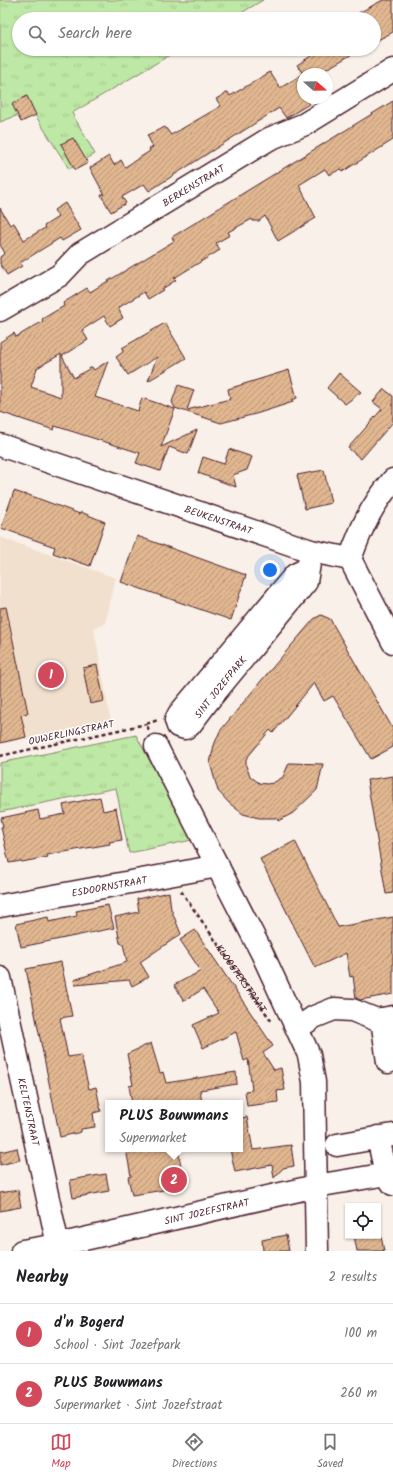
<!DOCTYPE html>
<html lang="en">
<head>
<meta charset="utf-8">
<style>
	:root { --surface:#fff; --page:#f2f2f2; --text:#202124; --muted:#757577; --line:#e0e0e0; --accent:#d1495b }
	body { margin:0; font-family:Kalam,sans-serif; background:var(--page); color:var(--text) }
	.controls { position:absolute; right:12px; bottom:12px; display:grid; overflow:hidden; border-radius:0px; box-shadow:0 1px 3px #0004 }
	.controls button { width:36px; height:36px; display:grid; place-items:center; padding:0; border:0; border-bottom:1px solid var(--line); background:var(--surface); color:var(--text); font:20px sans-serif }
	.compass { position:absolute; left:297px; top:68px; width:36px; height:36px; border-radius:50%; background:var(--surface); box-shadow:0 1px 3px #0004; rotate:110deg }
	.you { position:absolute; left:270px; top:570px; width:14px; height:14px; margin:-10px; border:3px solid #fff; border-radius:50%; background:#1a73e8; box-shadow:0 0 0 6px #1a73e833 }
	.badge { display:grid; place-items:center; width:26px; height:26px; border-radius:50%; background:var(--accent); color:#fff; font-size:13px; font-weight:700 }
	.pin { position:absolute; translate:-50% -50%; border:2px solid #fff; box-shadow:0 1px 4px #0006 }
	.popup { position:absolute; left:105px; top:1100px; width:138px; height:52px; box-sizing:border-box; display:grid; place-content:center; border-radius:0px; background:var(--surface); filter:drop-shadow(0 1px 3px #0005); font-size:13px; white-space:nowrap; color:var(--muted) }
	.popup b { font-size:15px; color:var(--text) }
	.popup::after { content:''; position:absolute; left:50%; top:100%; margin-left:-8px; border:8px solid transparent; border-top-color:var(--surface) }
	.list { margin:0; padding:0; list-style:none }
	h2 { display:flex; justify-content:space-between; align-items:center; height:52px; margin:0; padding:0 16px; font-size:17px }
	h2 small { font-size:13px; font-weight:400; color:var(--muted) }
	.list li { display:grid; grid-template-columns:26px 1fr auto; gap:12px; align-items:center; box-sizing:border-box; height:60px; padding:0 16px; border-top:1px solid var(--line) }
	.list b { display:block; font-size:15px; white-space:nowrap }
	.list p { margin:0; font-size:13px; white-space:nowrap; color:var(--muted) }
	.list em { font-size:13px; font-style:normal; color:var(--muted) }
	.icon { flex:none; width:22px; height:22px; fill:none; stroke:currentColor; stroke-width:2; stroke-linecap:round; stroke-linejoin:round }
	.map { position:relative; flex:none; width:393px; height:1251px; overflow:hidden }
	.search { position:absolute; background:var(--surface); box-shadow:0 1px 3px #0004; left:12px; right:12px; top:12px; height:44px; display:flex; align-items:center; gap:10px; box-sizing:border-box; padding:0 14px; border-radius:22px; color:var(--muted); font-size:15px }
	.sheet { height:172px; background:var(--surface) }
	nav { display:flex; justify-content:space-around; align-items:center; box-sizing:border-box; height:56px; border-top:1px solid var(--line); background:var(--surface); font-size:11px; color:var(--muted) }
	nav a { display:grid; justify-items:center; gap:2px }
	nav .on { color:var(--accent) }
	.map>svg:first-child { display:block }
	.built { fill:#f2e0ce }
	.grass { fill:url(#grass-tufts); stroke:#848468 }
	.building { fill:url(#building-hatch); stroke:#4a1f2b; fill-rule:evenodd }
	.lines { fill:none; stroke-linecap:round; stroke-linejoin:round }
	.minor-casing { stroke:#4a1f2b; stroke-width:25 }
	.path { stroke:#4a1f2b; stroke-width:2.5; stroke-dasharray:4 3; stroke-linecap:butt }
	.minor { stroke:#fff; stroke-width:22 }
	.labels { text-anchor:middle; stroke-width:3; stroke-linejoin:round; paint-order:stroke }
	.street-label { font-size:10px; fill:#4a1f2b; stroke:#fff }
</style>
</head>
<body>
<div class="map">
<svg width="393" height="1251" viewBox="0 0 393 1251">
	<defs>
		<pattern id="grass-tufts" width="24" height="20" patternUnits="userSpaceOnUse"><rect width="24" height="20" fill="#bee8a5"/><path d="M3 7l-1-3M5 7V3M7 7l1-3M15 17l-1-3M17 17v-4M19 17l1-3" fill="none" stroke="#a5c78e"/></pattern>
		<pattern id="building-hatch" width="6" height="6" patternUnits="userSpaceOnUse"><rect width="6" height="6" fill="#e0b790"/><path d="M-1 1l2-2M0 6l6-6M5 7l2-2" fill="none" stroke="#b89476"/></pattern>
	</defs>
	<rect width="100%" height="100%" fill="#f9f1e9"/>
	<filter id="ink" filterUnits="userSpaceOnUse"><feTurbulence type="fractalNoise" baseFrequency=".025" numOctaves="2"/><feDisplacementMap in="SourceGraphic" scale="8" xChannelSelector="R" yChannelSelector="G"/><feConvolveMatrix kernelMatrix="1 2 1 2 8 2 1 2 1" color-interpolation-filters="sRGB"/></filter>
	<g filter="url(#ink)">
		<!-- built -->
		<polygon class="built" points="0,537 116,578 105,624 94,628 111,722 0,744"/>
		<!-- grass -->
		<g class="grass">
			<polygon points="0,0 263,0 231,19 19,19 19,49 180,49 72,113 95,154 69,169 32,110 0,122"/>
			<polygon points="136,735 192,840 129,853 116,788 0,812 0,763"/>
		</g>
		<!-- building -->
		<g class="building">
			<polygon points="383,0 393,0 393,32 374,42 374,19 347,19"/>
			<polygon points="307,49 361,49 318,74 303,74 303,98 309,104 286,118 279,108 149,191 144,184 122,197 126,203 111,212 101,195 104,194 90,168 109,156 114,165 121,160 125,167 150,151 149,149 153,147 147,135 165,127 171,135 221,106 216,99 228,92 230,96 270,72 280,88 303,74 297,65 311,56"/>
			<polygon points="27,96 36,115 21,122 12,104"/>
			<path d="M393,101v39l-51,32 -1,-3 -12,6 -4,-6 -26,16 17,33 -38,23 -13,-25 -6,5h-6l-1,-2 -24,13 2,3 -14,8 4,7 -46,28 2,2 -14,9 1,1 -15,9 -4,-7 -26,16 5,10 -13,8 -6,-10 -22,14 6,10 -26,16 12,22 18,-11 2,3 14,-9 -13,36 43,14 4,-13 33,11 -14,38 36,-17 -9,24 -19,-7 -9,24 -24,-8 4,-10 -85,-27 -1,4 -54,-18v-70l14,-9 2,4 27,-16 -1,-2 22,-13 -1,-3 24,-15 3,4 84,-51 -2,-4zM61,354v43l-30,-10 6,-19z"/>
			<polygon points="73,138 88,163 75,170 61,144"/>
			<polygon points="65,203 81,230 62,241 60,238 20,263 22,266 7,275 0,264 0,257 5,253 0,245 0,208 10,225 14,223 24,240 45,228 44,226 58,217 54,210"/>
			<polygon points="165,323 186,358 148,381 157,357 128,375 116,357 123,352 122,348"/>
			<polygon points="289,370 297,398 292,400 293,402 259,413 221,423 175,408 172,402 178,385 194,390 187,410 230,399 228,389"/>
			<polygon points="339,373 361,392 345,404 327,388"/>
			<polygon points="384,389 393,396 393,422 361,459 348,448 382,409 373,402"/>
			<polygon points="229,449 252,457 247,470 233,475 236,487 198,473 203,457 224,464"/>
			<polygon points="324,470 331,503 305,509 297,475"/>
			<polygon points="14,491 26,495 26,494 80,514 81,512 105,522 90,566 53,553 55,547 1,528"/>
			<polygon points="137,536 246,575 231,620 121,582"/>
			<polygon points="6,607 28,713 21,715 26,737 0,743 0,608"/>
			<polygon points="321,615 330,619 393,729 393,747 371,759 333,696 324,701 314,683 273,733 270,730 246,759 246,766 250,776 259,783 267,784 273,783 283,777 289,763 323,764 317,790 293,813 278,821 277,818 259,818 243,814 229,803 218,791 210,763 214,745 220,731 261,681 314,619"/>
			<polygon points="97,665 104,701 90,704 83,668"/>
			<polygon points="393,776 393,893 386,894 367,780"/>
			<polygon points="100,797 103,811 116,808 122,840 109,842 110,844 47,855 48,857 22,862 21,861 9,863 1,827 3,827 1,818 38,810 40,819 65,814 63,805"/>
			<polygon points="295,841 338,927 393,917 393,994 360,1000 356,998 353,976 350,977 346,953 315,968 260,859"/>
			<polygon points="169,892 171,909 181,934 140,962 149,977 132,986 129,980 75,985 74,980 127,962 123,944 120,943 115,917 139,912 137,899"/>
			<polygon points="108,905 114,928 21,947 16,924 48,917 49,922 77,916 76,911"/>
			<polygon points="195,930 273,1046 263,1053 274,1070 281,1068 285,1090 277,1091 278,1102 247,1106 245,1091 252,1090 248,1059 244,1061 236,1032 203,1048 193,1025 219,1013 203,989 184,1001 174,985 201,971 180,940"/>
			<polygon points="61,962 72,1016 60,1018 68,1057 81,1055 89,1089 96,1087 101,1111 93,1113 95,1127 81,1129 81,1132 60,1137 26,969"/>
			<polygon points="151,1043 160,1073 163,1072 166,1083 236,1072 237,1084 200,1090 202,1103 132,1103 129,1086 133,1085 127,1054"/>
			<polygon points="247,1117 253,1150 291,1145 294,1166 283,1168 274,1178 272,1165 235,1172 230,1149 240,1149 240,1118"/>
			<polygon points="17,1148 20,1160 0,1165 0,1152"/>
			<polygon points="126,1149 178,1149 184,1184 164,1190 132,1195 128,1177 131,1176"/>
			<polygon points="106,1174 109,1191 73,1198 70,1180"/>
			<polygon points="18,1190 21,1207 0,1211 0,1193"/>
			<polygon points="286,1235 289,1251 263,1251 262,1240"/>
			<polygon points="354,1236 381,1236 384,1251 357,1251"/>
		</g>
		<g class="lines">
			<defs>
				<g id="minor">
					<path id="s2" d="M0,310l60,-35 20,-21 189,-115 36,-15 88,-54"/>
					<path id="s3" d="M0,445l311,106 39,8 43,83"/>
					<path d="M350,559c12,-33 20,-51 43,-79"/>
					<path id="s4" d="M307,569l-12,6 -116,139 -3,6 2,6 7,2 5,-3 18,-24 98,-119 5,-31"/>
					<polyline points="156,746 262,953 309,1055 314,1082 317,1251"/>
					<path id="s5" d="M0,906l218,-40"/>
					<path id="s6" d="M0,978l58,267"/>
					<polyline points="382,1019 388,1062"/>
					<polyline points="298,1028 314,1017 334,1009 352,1010 377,1020 393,1017"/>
					<polyline points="378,1137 386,1174 393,1184"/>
					<polyline points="337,1145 393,1135"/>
					<path id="s7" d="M22,1251l36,-6 258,-59 77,-13"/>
				</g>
			</defs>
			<!-- minor casing -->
			<use href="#minor" class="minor-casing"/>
			<!-- path -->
			<g class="path">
				<polyline points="149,730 146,724 158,720"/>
				<polyline points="0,756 146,724"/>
				<path id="s1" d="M181,891l91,131"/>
			</g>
			<!-- minor -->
			<use href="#minor" class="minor"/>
		</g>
	</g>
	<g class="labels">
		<!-- street labels -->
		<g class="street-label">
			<text dy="4" stroke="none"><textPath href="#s2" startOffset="231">BERKENSTRAAT</textPath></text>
			<text dy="4" stroke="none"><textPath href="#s3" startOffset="231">BEUKENSTRAAT</textPath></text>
			<text dy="4" stroke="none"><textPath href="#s4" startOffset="269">SINT JOZEFPARK</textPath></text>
			<text transform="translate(71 732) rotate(-12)" y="4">OUWERLINGSTRAAT</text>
			<text dy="4" stroke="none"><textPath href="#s5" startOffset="111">ESDOORNSTRAAT</textPath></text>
			<text dy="4" stroke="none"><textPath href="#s1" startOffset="106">KLOOSTERSTRAAT</textPath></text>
			<text dy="4" stroke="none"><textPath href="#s6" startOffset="137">KELTENSTRAAT</textPath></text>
			<text dy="4" stroke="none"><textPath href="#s7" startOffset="189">SINT JOZEFSTRAAT</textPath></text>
		</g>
	</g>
</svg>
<div class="controls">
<button><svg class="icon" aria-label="locate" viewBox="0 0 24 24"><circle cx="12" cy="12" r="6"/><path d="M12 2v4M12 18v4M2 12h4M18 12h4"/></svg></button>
</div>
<svg class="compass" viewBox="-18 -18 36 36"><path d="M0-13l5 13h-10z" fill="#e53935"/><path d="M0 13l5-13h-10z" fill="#757577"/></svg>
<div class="you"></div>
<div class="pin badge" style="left:51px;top:675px">1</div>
<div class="pin badge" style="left:174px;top:1180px">2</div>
<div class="popup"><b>PLUS Bouwmans</b>Supermarket</div>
<div class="search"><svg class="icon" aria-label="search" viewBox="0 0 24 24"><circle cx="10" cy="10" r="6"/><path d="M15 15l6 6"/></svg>Search here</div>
</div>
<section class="sheet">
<h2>Nearby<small>2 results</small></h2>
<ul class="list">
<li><span class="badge">1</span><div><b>d'n Bogerd</b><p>School · Sint Jozefpark</p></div><em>100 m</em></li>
<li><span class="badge">2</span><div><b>PLUS Bouwmans</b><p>Supermarket · Sint Jozefstraat</p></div><em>260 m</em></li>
</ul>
</section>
<nav>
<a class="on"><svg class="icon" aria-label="map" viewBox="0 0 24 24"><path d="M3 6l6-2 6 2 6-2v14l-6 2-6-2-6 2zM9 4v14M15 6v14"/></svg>Map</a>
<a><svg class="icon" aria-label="directions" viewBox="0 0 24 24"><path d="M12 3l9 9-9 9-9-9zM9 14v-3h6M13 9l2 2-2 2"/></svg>Directions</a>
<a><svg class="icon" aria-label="saved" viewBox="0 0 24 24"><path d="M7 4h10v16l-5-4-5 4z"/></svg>Saved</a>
</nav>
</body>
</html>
